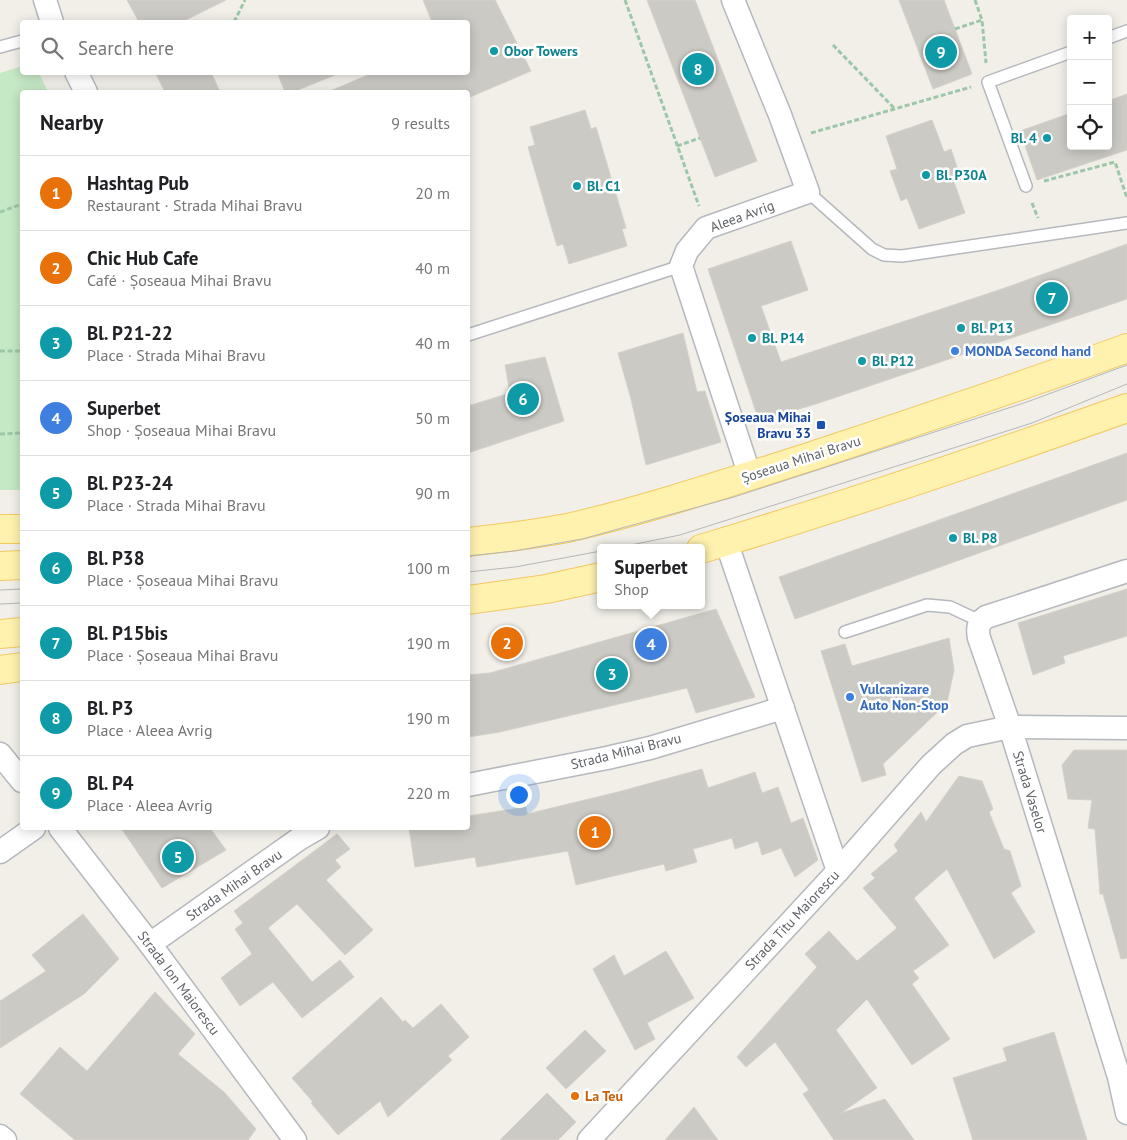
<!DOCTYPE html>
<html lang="en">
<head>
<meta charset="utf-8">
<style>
	:root { --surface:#fff; --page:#f2f2f2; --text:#202124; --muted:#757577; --line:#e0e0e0; --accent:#0b8043 }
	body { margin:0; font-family:"PT Sans",sans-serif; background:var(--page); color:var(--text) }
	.controls { position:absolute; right:15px; top:15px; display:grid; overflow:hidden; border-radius:5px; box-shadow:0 2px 12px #0003 }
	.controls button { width:45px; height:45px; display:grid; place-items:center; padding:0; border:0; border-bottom:1px solid var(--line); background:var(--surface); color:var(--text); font:25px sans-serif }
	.you { position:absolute; left:518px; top:794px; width:18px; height:18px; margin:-12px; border:4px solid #fff; border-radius:50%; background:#1a73e8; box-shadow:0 0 0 8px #1a73e833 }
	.badge { display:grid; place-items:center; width:32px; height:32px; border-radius:50%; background:var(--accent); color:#fff; font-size:16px; font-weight:700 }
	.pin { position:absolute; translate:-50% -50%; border:2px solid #fff; box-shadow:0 1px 5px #0006 }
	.popup { position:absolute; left:597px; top:544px; width:108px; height:65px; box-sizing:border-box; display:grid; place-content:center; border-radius:5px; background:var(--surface); filter:drop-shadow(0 1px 4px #0005); font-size:16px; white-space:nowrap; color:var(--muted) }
	.popup b { font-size:19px; color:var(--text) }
	.popup::after { content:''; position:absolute; left:50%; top:100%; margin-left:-10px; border:10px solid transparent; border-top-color:var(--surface) }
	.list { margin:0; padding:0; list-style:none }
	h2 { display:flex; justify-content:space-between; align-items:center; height:65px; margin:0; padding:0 20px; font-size:21px }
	h2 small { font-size:16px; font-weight:400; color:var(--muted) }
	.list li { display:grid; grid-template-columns:32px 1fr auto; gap:15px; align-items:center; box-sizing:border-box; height:75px; padding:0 20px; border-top:1px solid var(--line) }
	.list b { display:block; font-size:19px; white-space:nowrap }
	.list p { margin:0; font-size:16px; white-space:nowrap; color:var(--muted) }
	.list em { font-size:16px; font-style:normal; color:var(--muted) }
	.icon { flex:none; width:28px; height:28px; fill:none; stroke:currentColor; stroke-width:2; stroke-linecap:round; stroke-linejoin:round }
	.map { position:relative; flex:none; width:1127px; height:1140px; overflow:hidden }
	.search { position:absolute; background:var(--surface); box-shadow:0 2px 12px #0003; left:20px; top:20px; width:450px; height:55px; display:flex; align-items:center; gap:12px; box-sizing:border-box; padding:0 18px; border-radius:5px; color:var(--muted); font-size:19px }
	.panel { position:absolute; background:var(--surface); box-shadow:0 2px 12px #0003; left:20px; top:90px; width:450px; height:740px; border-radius:5px }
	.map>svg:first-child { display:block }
	.green { fill:#c5e8c5 }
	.building { fill:#cccac5; stroke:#d6d1c6 }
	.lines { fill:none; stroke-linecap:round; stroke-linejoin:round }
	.lane-casing { stroke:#b5b8bc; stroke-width:14 }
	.street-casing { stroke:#b5b8bc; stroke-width:25 }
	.primary-casing { stroke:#f2c960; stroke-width:30 }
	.path { stroke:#9cc7a9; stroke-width:3; stroke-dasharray:5 2.5; stroke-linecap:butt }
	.lane { stroke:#fff; stroke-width:11 }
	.street { stroke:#fff; stroke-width:22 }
	.primary { stroke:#fff2af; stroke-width:28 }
	.tram { stroke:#b6b7b8; stroke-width:1 }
	.culture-dot { fill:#0f9aa8; stroke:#fff; stroke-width:2 }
	.shop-dot { fill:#3f7fe0; stroke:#fff; stroke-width:2 }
	.transit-dot { fill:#1a4fb4; stroke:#fff; stroke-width:2 }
	.food-dot { fill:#e8710a; stroke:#fff; stroke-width:2 }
	.labels { text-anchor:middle; stroke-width:5; stroke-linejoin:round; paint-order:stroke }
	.culture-label { font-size:14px; font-weight:bold; fill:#0d838f; stroke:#fff; text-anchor:start }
	.street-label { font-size:14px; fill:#5f6368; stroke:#fff }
	.shop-label { font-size:14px; font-weight:bold; fill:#366cbe; stroke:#fff; text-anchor:start }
	.transit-label { font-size:14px; font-weight:bold; fill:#164399; stroke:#fff; text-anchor:end }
	.food-label { font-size:14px; font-weight:bold; fill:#c56008; stroke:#fff; text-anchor:start }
</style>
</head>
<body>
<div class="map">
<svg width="1127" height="1140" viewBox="0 0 1127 1140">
	<rect width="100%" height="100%" fill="#f1efe8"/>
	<!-- green -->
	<polygon class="green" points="22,66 22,72 39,73 48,92 22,92 22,490 0,490 0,73"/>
	<!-- building -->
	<g class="building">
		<polygon points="127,0 226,0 182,22 139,22"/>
		<polygon points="423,0 495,0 531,71 468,98 468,92 328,92 375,72 468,72 468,22 432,22"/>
		<polygon points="647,0 695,0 757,161 715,177"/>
		<polygon points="899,0 944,0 972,74 933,89"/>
		<polygon points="155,72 211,72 220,92 165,92"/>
		<polygon points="277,72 340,72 340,73 293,92 285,92"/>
		<polygon points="1127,94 1127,150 1037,180 1020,131 1071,113 1071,146 1108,146 1108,101"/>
		<polygon points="585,110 591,129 596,127 626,228 622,229 627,246 569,264 563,244 557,246 528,147 535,145 530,127"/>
		<polygon points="932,120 944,152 951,149 961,179 954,182 965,213 919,229 907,198 901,201 890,171 897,169 886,136"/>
		<polygon points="791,241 808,290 761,306 781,362 1002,289 1127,244 1127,299 819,403 759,421 708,269"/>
		<polygon points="683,333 697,392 705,391 721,442 646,465 631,399 618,353"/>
		<polygon points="545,357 564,421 468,453 468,406 510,393 505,365"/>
		<polygon points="1127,453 1127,500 795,619 779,577"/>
		<polygon points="1127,589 1127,636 1063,656 1065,663 1033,675 1018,623"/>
		<polygon points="716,609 755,697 696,713 687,688 500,732 468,737 468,675 490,673"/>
		<polygon points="949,638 954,670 947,703 883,764 886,775 862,782 821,651 845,644 852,666"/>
		<polygon points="1074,750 1127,750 1127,958 1121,959 1103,894 1100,894 1095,829 1088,828 1092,800 1068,799 1062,765"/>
		<polygon points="702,769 708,788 755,772 762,793 778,787 791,823 803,818 818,860 795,877 781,848 762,855 758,841 735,849 732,838 693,849 697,862 666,871 664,864 576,885 568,851 477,867 475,857 415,867 409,828 468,828 468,816 526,807 527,814 618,792"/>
		<polygon points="959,776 982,781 993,809 989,812 1004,849 1010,851 1021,886 1011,893 1035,932 994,959 947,869 914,898 949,945 913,971 919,978 912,984 950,1039 912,1065 867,999 836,1030 877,1088 841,1113 885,1099 914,1140 834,1140 803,1094 809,1090 775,1042 746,1067 737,1057 817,967 805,954 829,931 857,961 897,928 863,888 875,878 871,874 898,851 894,845 921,812 926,822"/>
		<polygon points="121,828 210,828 226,850 162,888"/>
		<polygon points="337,834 350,849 335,860 341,867 326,880 373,930 345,955 297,904 268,928 312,982 340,960 354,977 302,1018 273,982 240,1006 221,978 252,954 235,929 243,923 234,911"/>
		<polygon points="83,914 119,959 84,994 0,1048 0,1001 46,971 32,955"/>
		<polygon points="666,951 694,998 647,1023 655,1039 635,1050 593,969 614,955 624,976"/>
		<polygon points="155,992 195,1034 178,1054 225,1093 256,1129 248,1140 75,1140 20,1094 60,1047 87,1071"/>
		<polygon points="381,997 403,1022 405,1020 413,1028 441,1004 469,1037 448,1056 452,1060 388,1117 380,1101 338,1135 311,1103 313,1102 292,1078"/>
		<polygon points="585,1030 606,1051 566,1089 546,1068"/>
		<polygon points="1054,1032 1087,1140 973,1140 953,1078 1007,1061 1003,1048"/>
		<polygon points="547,1093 576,1122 558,1140 500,1140"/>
		<polygon points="694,1107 718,1140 665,1140"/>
	</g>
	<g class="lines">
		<defs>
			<g id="lane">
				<polyline points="1108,38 1127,31"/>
				<polyline points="0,47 22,41"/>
				<polyline points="1026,186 988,82 1071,52"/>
				<polyline points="808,192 872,249 884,255 902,256 1127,223"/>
				<polyline points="468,335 681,266"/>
				<polyline points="845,632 927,605 950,607 980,621"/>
			</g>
			<g id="street">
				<polyline points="45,0 52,22"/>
				<polyline points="733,0 780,115 808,192 706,228 687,251 681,266 750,476"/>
				<polyline points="76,72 86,92"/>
				<polyline points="726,541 838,871"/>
				<path d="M1127,571l-141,46c-8,6 -9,11 -7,21l31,89 109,350 8,36"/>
				<polyline points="0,754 22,781"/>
				<polyline points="468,785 607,758 650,748 783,708"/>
				<polyline points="60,828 150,944 295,1140"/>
				<polyline points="0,852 34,828"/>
				<polyline points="150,944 299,839 318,828"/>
				<polyline points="0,1136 5,1140"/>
				<polyline points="589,1140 838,871 931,765 954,744 967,736 1010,727 1127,728"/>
			</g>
			<g id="primary">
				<polyline points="0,529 22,529"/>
				<path d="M468,542c34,-4 70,-8 104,-15 81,-19 161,-46 240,-71 105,-35 211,-70 315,-108"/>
				<path d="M701,549c143,-43 285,-91 426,-141"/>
				<polyline points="0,566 22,565"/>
				<polyline points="468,600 546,589 601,577"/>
				<polyline points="0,634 22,632"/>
				<polyline points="0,670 22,667"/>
			</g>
		</defs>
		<!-- lane casing -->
		<use href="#lane" class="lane-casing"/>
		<!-- street casing -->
		<use href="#street" class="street-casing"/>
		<!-- primary casing -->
		<use href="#primary" class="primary-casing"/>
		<!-- path -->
		<g class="path">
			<polyline points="625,0 699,206"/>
			<polyline points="975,0 982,20 986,63"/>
			<polyline points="234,22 245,0"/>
			<polyline points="955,29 982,20"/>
			<polyline points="833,45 895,109"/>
			<polyline points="811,133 971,87"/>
			<polyline points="677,146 700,138"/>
			<polyline points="1044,181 1115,162 1127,198"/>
			<polyline points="1032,203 1038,218"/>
			<polyline points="0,212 22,204"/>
			<polyline points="0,351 22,351"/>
			<polyline points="0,434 22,433"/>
		</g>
		<!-- lane -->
		<use href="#lane" class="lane"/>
		<!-- street -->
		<use href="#street" class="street"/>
		<!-- primary -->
		<use href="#primary" class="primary"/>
		<!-- tram -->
		<g class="tram">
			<polyline points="616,548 680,535 1032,423 1127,384"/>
			<polyline points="468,556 514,551 582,539 734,497 1027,402 1127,365"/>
			<polyline points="468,572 515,567 601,551"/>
			<polyline points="0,590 22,589"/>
			<polyline points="0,604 22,603"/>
		</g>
	</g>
	<!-- markers -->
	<g class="culture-dot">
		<circle cx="494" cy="51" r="5"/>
		<circle cx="1047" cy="138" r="5"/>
		<circle cx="926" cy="175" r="5"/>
		<circle cx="577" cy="186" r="5"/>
		<circle cx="961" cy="328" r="5"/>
		<circle cx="752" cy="338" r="5"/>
		<circle cx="862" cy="361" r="5"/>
		<circle cx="953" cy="538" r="5"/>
	</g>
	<g class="shop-dot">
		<circle cx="955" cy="351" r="5"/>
		<circle cx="850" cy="697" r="5"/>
	</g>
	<rect class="transit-dot" x="816" y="420" width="10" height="10" rx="2.5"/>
	<circle class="food-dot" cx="575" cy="1096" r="5"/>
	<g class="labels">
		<!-- culture labels -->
		<g class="culture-label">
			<text x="504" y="56">Obor Towers</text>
			<text x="1037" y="143" text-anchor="end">Bl. 4</text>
			<text x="936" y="180">Bl. P30A</text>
			<text x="587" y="191">Bl. C1</text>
			<text x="971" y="333">Bl. P13</text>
			<text x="762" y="343">Bl. P14</text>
			<text x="872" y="366">Bl. P12</text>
			<text x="963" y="543">Bl. P8</text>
		</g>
		<!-- street labels -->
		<g class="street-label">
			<text transform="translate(742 216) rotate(-20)" y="5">Aleea Avrig</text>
			<text transform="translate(801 459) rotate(-18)" y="5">Șoseaua Mihai Bravu</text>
			<text transform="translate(626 751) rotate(-14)" y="5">Strada Mihai Bravu</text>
			<text transform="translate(1030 792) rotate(73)" y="5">Strada Vaselor</text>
			<text transform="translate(234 885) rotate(-35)" y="5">Strada Mihai Bravu</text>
			<text transform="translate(792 920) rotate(-47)" y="5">Strada Titu Maiorescu</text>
			<text transform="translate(179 983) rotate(53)" y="5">Strada Ion Maiorescu</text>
		</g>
		<!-- shop labels -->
		<g class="shop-label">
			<text x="965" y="356">MONDA Second hand</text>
			<text x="860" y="694">Vulcanizare<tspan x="860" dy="16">Auto Non-Stop</tspan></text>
		</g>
		<!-- transit labels -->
		<g class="transit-label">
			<text x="811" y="422">Șoseaua Mihai<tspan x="811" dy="16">Bravu 33</tspan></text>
		</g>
		<!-- food labels -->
		<g class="food-label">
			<text x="585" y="1101">La Teu</text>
		</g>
	</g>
</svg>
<div class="controls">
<button>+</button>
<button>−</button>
<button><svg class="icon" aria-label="locate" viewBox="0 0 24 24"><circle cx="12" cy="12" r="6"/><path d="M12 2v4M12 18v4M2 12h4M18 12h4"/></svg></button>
</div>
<div class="you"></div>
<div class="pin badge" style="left:595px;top:832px;background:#e8710a">1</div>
<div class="pin badge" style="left:507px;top:643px;background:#e8710a">2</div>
<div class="pin badge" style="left:612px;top:674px;background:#0f9aa8">3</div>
<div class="pin badge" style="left:651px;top:644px;background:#3f7fe0">4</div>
<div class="popup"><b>Superbet</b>Shop</div>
<div class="pin badge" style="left:178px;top:857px;background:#0f9aa8">5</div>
<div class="pin badge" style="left:523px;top:399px;background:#0f9aa8">6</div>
<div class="pin badge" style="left:1052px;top:298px;background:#0f9aa8">7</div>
<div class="pin badge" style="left:698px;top:69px;background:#0f9aa8">8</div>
<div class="pin badge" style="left:941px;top:52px;background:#0f9aa8">9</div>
<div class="search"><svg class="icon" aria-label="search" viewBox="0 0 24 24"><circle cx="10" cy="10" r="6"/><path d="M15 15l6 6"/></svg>Search here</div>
<section class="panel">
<h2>Nearby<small>9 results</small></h2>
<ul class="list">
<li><span class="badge" style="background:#e8710a">1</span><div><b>Hashtag Pub</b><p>Restaurant · Strada Mihai Bravu</p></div><em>20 m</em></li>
<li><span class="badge" style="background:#e8710a">2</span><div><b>Chic Hub Cafe</b><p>Café · Șoseaua Mihai Bravu</p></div><em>40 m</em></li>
<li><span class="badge" style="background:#0f9aa8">3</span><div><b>Bl. P21-22</b><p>Place · Strada Mihai Bravu</p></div><em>40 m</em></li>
<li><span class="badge" style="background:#3f7fe0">4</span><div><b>Superbet</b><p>Shop · Șoseaua Mihai Bravu</p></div><em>50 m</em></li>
<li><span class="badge" style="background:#0f9aa8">5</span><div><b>Bl. P23-24</b><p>Place · Strada Mihai Bravu</p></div><em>90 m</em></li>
<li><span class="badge" style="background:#0f9aa8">6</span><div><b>Bl. P38</b><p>Place · Șoseaua Mihai Bravu</p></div><em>100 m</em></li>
<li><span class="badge" style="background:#0f9aa8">7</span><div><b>Bl. P15bis</b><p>Place · Șoseaua Mihai Bravu</p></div><em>190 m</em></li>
<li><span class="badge" style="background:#0f9aa8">8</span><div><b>Bl. P3</b><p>Place · Aleea Avrig</p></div><em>190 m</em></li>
<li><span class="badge" style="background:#0f9aa8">9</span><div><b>Bl. P4</b><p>Place · Aleea Avrig</p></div><em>220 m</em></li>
</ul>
</section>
</div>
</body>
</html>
